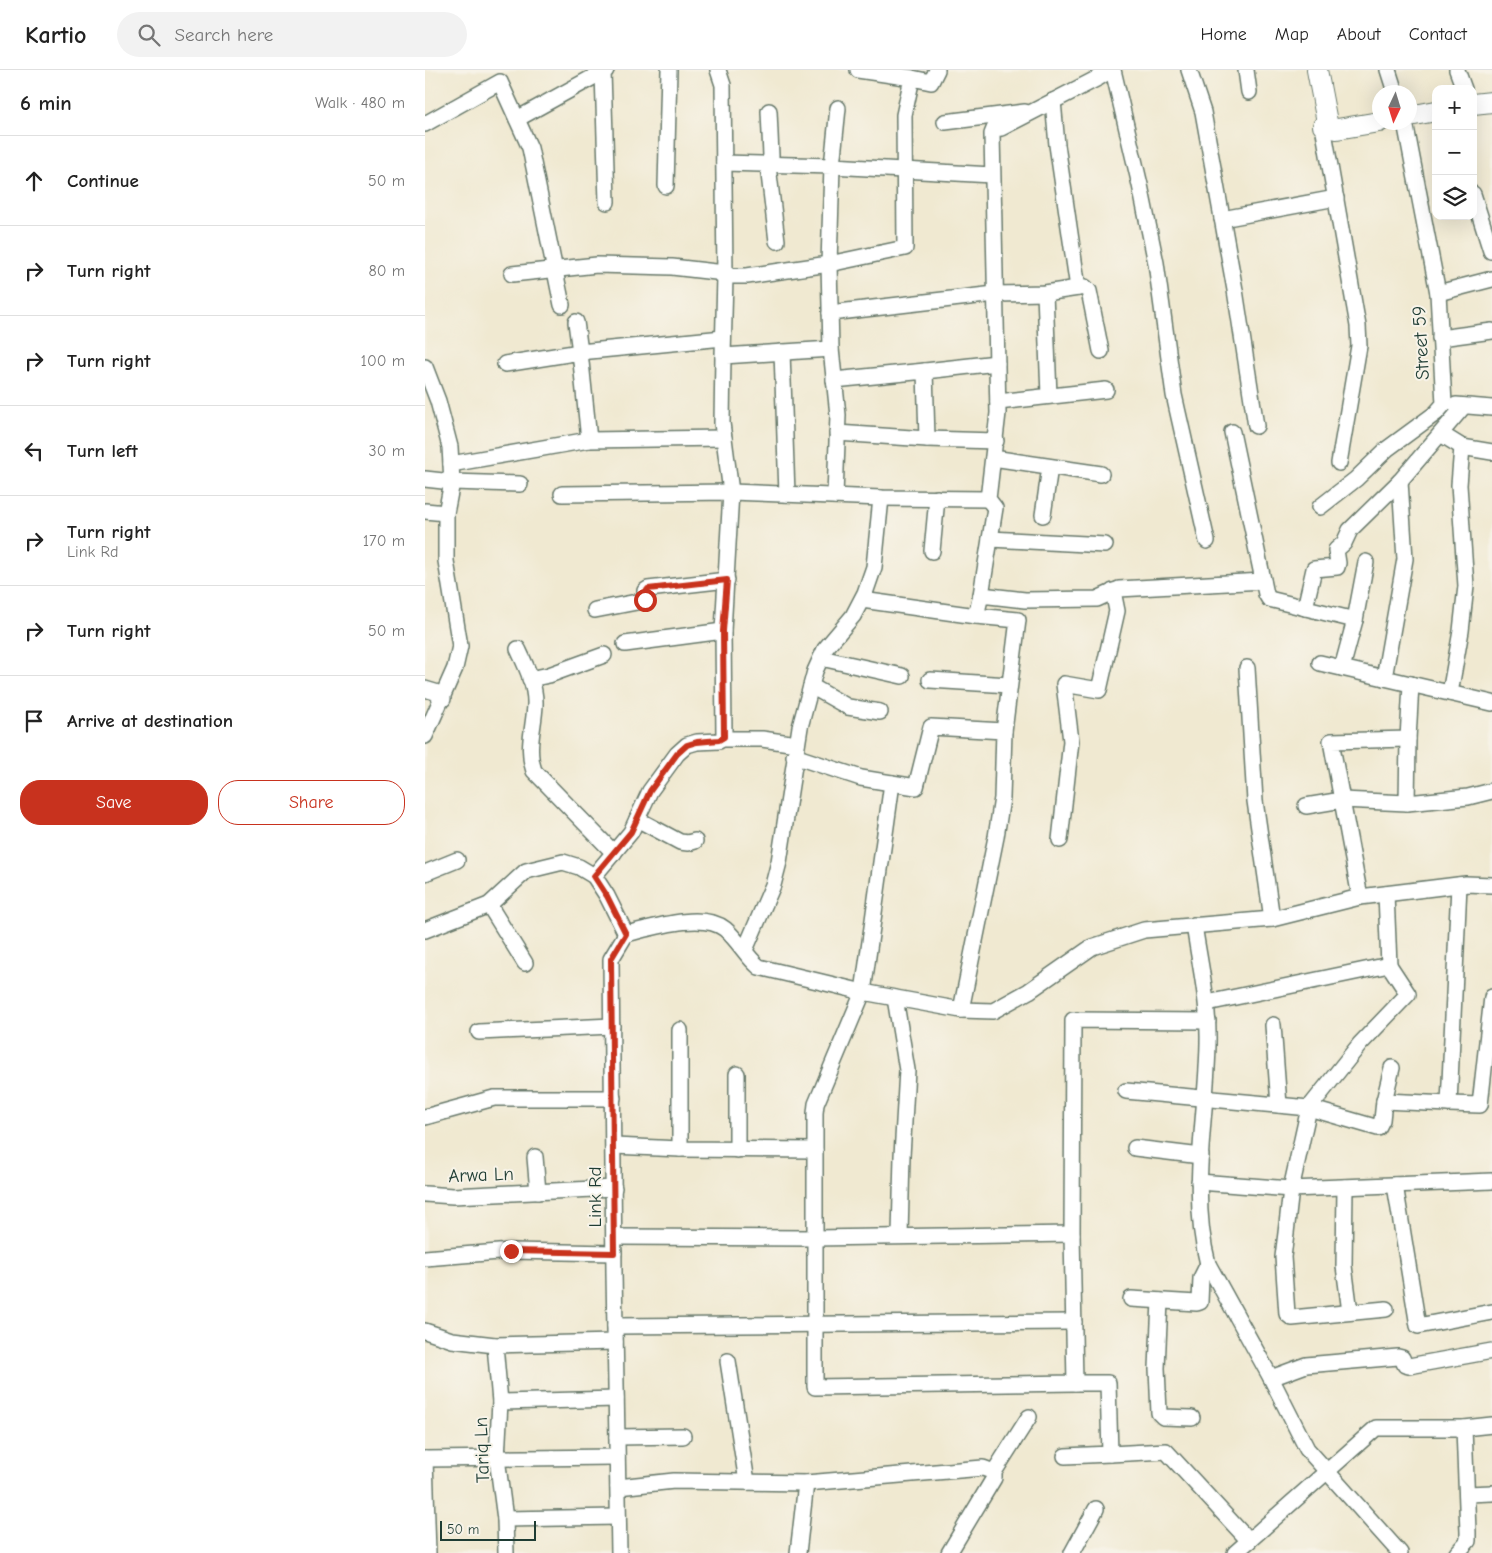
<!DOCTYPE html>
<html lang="en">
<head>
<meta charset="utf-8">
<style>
	:root { --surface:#fff; --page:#f2f2f2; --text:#222; --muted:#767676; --line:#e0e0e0; --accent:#c8321e }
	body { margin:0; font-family:"Comic Neue",sans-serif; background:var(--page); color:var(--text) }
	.controls { position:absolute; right:15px; top:15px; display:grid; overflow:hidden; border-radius:10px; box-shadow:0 5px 20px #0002 }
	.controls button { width:45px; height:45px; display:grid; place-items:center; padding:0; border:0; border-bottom:1px solid var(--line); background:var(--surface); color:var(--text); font:25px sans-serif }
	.compass { position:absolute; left:947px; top:15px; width:45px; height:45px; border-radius:50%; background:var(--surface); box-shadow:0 5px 20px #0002; rotate:184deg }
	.scale { position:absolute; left:15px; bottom:12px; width:96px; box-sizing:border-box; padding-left:5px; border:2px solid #1f3d34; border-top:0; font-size:14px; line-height:18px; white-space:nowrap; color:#1f3d34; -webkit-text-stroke:4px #f7f3e8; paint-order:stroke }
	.stop { position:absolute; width:15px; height:15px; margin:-11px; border:4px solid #c8321e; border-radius:50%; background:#fff }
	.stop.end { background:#c8321e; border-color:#fff; box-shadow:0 1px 5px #0008 }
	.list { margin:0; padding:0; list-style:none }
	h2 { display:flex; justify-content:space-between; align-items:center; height:65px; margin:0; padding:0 20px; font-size:21px }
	h2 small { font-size:16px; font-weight:400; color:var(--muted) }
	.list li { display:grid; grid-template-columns:32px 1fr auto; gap:15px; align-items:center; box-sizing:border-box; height:90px; padding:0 20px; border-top:1px solid var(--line) }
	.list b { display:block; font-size:19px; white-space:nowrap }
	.list p { margin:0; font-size:16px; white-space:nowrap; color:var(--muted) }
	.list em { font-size:16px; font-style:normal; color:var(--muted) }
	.actions { display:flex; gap:10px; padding:15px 20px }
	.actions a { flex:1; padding:11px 0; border:1px solid var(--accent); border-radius:20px; text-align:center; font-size:18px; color:var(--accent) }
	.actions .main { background:var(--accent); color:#fff }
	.icon { flex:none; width:28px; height:28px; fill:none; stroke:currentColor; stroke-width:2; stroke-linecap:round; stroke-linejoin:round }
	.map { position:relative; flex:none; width:1067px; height:1483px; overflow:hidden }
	header { display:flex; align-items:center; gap:30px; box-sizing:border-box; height:70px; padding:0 25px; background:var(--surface); border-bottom:1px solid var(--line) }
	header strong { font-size:24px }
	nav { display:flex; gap:28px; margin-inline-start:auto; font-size:18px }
	.search { width:350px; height:45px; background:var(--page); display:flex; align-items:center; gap:12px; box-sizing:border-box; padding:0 18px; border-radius:28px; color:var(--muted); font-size:19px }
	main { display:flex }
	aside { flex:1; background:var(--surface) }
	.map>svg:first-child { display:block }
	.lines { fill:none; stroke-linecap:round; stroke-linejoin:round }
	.street-casing { stroke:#68796b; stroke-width:18 }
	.secondary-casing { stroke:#68796b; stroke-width:22 }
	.street { stroke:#fff; stroke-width:15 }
	.secondary { stroke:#fff; stroke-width:20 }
	.route { stroke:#c8321e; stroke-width:6 }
	.labels { text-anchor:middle; stroke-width:4; stroke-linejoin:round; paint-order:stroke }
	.street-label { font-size:19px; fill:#1f3d34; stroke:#f7f3e8 }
</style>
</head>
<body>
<header>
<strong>Kartio</strong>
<div class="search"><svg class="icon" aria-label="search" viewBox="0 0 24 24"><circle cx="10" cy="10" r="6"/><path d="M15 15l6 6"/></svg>Search here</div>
<nav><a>Home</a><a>Map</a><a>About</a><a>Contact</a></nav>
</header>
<main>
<aside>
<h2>6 min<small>Walk · 480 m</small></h2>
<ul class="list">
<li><svg class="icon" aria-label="ahead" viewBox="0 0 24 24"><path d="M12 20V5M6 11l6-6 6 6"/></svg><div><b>Continue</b></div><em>50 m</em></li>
<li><svg class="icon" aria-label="right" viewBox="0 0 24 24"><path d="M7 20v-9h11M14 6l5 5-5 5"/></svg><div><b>Turn right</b></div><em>80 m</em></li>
<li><svg class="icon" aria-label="right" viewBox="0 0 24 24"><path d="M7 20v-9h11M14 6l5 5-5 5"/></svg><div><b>Turn right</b></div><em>100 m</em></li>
<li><svg class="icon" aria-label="left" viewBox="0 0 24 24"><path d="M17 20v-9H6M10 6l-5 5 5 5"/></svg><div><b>Turn left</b></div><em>30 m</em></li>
<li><svg class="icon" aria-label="right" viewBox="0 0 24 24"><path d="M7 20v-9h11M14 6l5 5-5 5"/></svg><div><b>Turn right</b><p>Link Rd</p></div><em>170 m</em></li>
<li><svg class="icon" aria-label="right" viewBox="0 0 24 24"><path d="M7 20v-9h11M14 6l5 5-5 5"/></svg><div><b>Turn right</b></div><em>50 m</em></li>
<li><svg class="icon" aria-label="arrive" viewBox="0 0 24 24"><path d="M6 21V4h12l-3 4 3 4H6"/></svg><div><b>Arrive at destination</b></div></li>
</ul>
<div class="actions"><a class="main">Save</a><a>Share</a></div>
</aside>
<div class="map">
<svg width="1067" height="1483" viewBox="0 0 1067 1483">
	<rect width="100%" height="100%" fill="#f7f3e8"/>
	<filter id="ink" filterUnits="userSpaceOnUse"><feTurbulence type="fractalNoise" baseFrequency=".02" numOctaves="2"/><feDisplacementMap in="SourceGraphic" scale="10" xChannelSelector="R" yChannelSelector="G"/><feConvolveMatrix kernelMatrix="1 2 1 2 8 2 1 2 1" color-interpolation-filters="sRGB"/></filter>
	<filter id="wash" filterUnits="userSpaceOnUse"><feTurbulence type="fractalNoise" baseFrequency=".0096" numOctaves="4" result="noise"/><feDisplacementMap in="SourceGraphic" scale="20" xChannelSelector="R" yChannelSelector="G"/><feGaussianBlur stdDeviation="1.12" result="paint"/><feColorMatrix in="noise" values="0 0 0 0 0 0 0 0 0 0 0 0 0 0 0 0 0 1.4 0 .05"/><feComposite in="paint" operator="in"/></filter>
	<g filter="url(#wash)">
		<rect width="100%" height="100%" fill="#f0e9d1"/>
	</g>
	<g filter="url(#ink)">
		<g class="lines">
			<defs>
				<g id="street">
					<polyline points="688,0 715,115 731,193 749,325 782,471"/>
					<polyline points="764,0 778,42 810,220 831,356"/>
					<polyline points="821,0 824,22"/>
					<polyline points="963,0 970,22"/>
					<polyline points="1032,0 1039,19"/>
					<polyline points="178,2 182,132"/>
					<polyline points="487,8 506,12 512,0"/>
					<polyline points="628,31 632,75 653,218"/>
					<polyline points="413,38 407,96 567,105"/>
					<polyline points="344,41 346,86 343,96 352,171"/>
					<polyline points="92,49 181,0"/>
					<polyline points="520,52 600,42"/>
					<polyline points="0,54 75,12 105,78 137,235"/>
					<polyline points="898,56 933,256 934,276 914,393"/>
					<polyline points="299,93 407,96 404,194 480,178 479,45 487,8 433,0"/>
					<polyline points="241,116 244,0"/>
					<polyline points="1048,124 1066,181"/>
					<polyline points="797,149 911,128"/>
					<polyline points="87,204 172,195 247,197 291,202 300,206 298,15 293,0"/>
					<polyline points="620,223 624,326"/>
					<polyline points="1013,223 1067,209"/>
					<polyline points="405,243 570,224 620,223 660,217 664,221 676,281"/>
					<polyline points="151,252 155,282 298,268"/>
					<polyline points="1015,268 1067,261"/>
					<polyline points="357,282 362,424"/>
					<polyline points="298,286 300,206 322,206 404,194 406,279 413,345 410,426"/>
					<polyline points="80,294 155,282 164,370 299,368"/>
					<polyline points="0,297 13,331 25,377 27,412 21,443 21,491 35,576 30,598 0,666"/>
					<polyline points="500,301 572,293"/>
					<polyline points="409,310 500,301 502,369"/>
					<polyline points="573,332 681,320"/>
					<polyline points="1031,335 1067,338"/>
					<polyline points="807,362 841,524 844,529 930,550"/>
					<polyline points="412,363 502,369 571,371"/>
					<polyline points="1016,364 1037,377 1067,382"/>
					<polyline points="568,388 676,404"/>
					<polyline points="26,394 164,370"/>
					<polyline points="0,409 27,412 95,414"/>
					<polyline points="137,424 306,422 456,428 563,429"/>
					<polyline points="895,437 931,409 962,379 1011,343 1019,334 1013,223 980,52"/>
					<polyline points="0,441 21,443"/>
					<polyline points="618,445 625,397"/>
					<polyline points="565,469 680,475"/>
					<polyline points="507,481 512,428"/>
					<polyline points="556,525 570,438 563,429 573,343 567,64 569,59 576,58 673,8 686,0"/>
					<polyline points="437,530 551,546 556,525 600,530 672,529 694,519 838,511"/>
					<polyline points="880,538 889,499 912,497 913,493 911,480 919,473 925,460 975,411 1039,336"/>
					<polyline points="170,540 217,531 220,528 220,521 223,519 302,510"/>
					<polyline points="551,546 593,550 579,661"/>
					<polyline points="200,574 298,561"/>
					<path d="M93,579c8,17 18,37 17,56 -1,23 -9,43 -1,66l80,82"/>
					<polyline points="396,588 477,606"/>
					<polyline points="895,593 1067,633"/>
					<polyline points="822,598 830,731 847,849"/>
					<polyline points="917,598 930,550 941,492"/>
					<polyline points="959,608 980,489 975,411"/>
					<polyline points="105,609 124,605 179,585"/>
					<polyline points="505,610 584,615"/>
					<polyline points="386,616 423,637 455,642"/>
					<polyline points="0,619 10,622 18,629"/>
					<polyline points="1025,623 1036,561 1041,516 1034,415 1037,377"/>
					<polyline points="297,669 337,669 372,674"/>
					<polyline points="369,686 436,708 491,717 506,657 579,661 577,728 571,767 536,940"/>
					<polyline points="467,713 438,922 391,1034 390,1043 390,1317 650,1313 647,1164 648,950 783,951"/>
					<polyline points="982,733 1043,727 1067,721"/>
					<polyline points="881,736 917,730 982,733 983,669"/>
					<polyline points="212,749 255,772 263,773 270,771"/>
					<polyline points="635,770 646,671 639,614 674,620 692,541 688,521"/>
					<polyline points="0,803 32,790"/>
					<polyline points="169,806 206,762 225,721 252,684 262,675 272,672 294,671 299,667 298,561 306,422 297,353 298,286 406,279"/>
					<polyline points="961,824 964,895"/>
					<polyline points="935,827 906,671 983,669 986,614"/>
					<polyline points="64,835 100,893"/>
					<path d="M769,855c6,40 15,78 14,118 -1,73 -19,149 0,221l63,114 36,71 93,104"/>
					<path d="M0,860l64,-25 37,-34 37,-9 16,5 15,9 13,20 19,38c25,-6 77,-23 99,-5 13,11 21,27 34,38l104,25 98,18 32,1 36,-20 63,-44 52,-17 128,-11 88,-22 106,-13 26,1"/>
					<polyline points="320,880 348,815 354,792 375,657 390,601 400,579 428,546 440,523 449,497 456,428"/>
					<polyline points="470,928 482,1000 477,1086 475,1165"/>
					<polyline points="782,933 964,895 983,924 935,974 884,1038 866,1119 861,1163 858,1187 862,1244 867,1248 961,1239"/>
					<polyline points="848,955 854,1035"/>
					<polyline points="255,960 255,1079"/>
					<polyline points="54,962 187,956"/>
					<polyline points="701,1021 884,1038 953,1058 957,1050 959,1031 967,998"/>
					<polyline points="959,1031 1024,1034 1034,815"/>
					<polyline points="1024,1034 1055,1035 1067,927"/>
					<polyline points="0,1047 69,1028 188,1028"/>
					<polyline points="189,1076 255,1079 390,1080"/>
					<polyline points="710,1078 776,1086"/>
					<polyline points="312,1080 312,1004"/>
					<polyline points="110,1087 113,1122"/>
					<polyline points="774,1112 866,1119 1067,1111"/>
					<polyline points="970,1115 993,1256 1067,1242"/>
					<polyline points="920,1117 919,1196 925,1242"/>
					<polyline points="0,1124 28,1126 189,1118"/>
					<polyline points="189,1167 390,1168 647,1164"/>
					<polyline points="0,1188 86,1181 189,1183"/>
					<polyline points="706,1229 772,1233 775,1232 776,1208 783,1194"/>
					<polyline points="735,1231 732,1298 734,1343 738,1347 767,1348"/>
					<polyline points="190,1256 649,1252"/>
					<polyline points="0,1261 27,1270 70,1275 190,1272"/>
					<polyline points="70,1275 75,1332 72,1388 80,1449 81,1483"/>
					<polyline points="303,1291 322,1412"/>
					<polyline points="846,1308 881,1295 973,1287 977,1288 980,1295 984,1296 1067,1281"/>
					<polyline points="75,1332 191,1329"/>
					<polyline points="192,1367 258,1366"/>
					<polyline points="685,1384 741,1381 824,1471"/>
					<polyline points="640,1386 685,1384 683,1313 650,1313"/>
					<polyline points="0,1389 192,1387"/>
					<polyline points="0,1389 3,1483"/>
					<polyline points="193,1417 249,1411 381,1413 558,1398 569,1402"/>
					<polyline points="1042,1424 1067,1423"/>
					<polyline points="80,1449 193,1447"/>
					<polyline points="194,1483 189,1203 186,889 201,864"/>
					<polyline points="373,1483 381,1413"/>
					<polyline points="524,1483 569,1408 569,1402 604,1347"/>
					<polyline points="647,1483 671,1439"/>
					<polyline points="810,1483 951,1358 1039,1358 1067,1355"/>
					<polyline points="1032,1483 1043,1471 1043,1462 1039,1358"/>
				</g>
				<g id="secondary">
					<polyline points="892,0 902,52 898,56 912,59 954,52"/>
					<polyline points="1048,34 1067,32"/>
					<polyline points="984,46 1011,41"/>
				</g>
			</defs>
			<!-- street casing -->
			<use href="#street" class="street-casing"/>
			<!-- secondary casing -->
			<use href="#secondary" class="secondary-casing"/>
			<!-- street -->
			<use href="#street" class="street"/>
			<!-- secondary -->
			<use href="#secondary" class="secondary"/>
		</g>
	</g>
	<g class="lines" filter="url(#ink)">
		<!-- route -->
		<polyline class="route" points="86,1181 189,1183 186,889 201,864 182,826 169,806 206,762 225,721 252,684 262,675 272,672 294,670 299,667 298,561 302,510 223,519 220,523 220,530"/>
	</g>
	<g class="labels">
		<!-- street labels -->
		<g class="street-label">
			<text transform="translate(995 273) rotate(-93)" y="7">Street 59</text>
			<text transform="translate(56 1104) rotate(-2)" y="7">Arwa Ln</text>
			<text transform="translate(169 1127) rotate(-90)" y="7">Link Rd</text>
			<text transform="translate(56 1380) rotate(-92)" y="7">Tariq Ln</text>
		</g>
	</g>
</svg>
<div class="controls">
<button>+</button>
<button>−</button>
<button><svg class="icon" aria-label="layers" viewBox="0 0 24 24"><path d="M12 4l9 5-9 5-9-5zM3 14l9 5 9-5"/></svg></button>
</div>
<svg class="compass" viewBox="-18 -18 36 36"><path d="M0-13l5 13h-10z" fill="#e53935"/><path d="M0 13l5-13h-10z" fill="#767676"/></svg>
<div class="scale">50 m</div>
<div class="stop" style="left:220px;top:530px"></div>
<div class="stop end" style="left:86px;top:1181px"></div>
</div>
</main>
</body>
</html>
